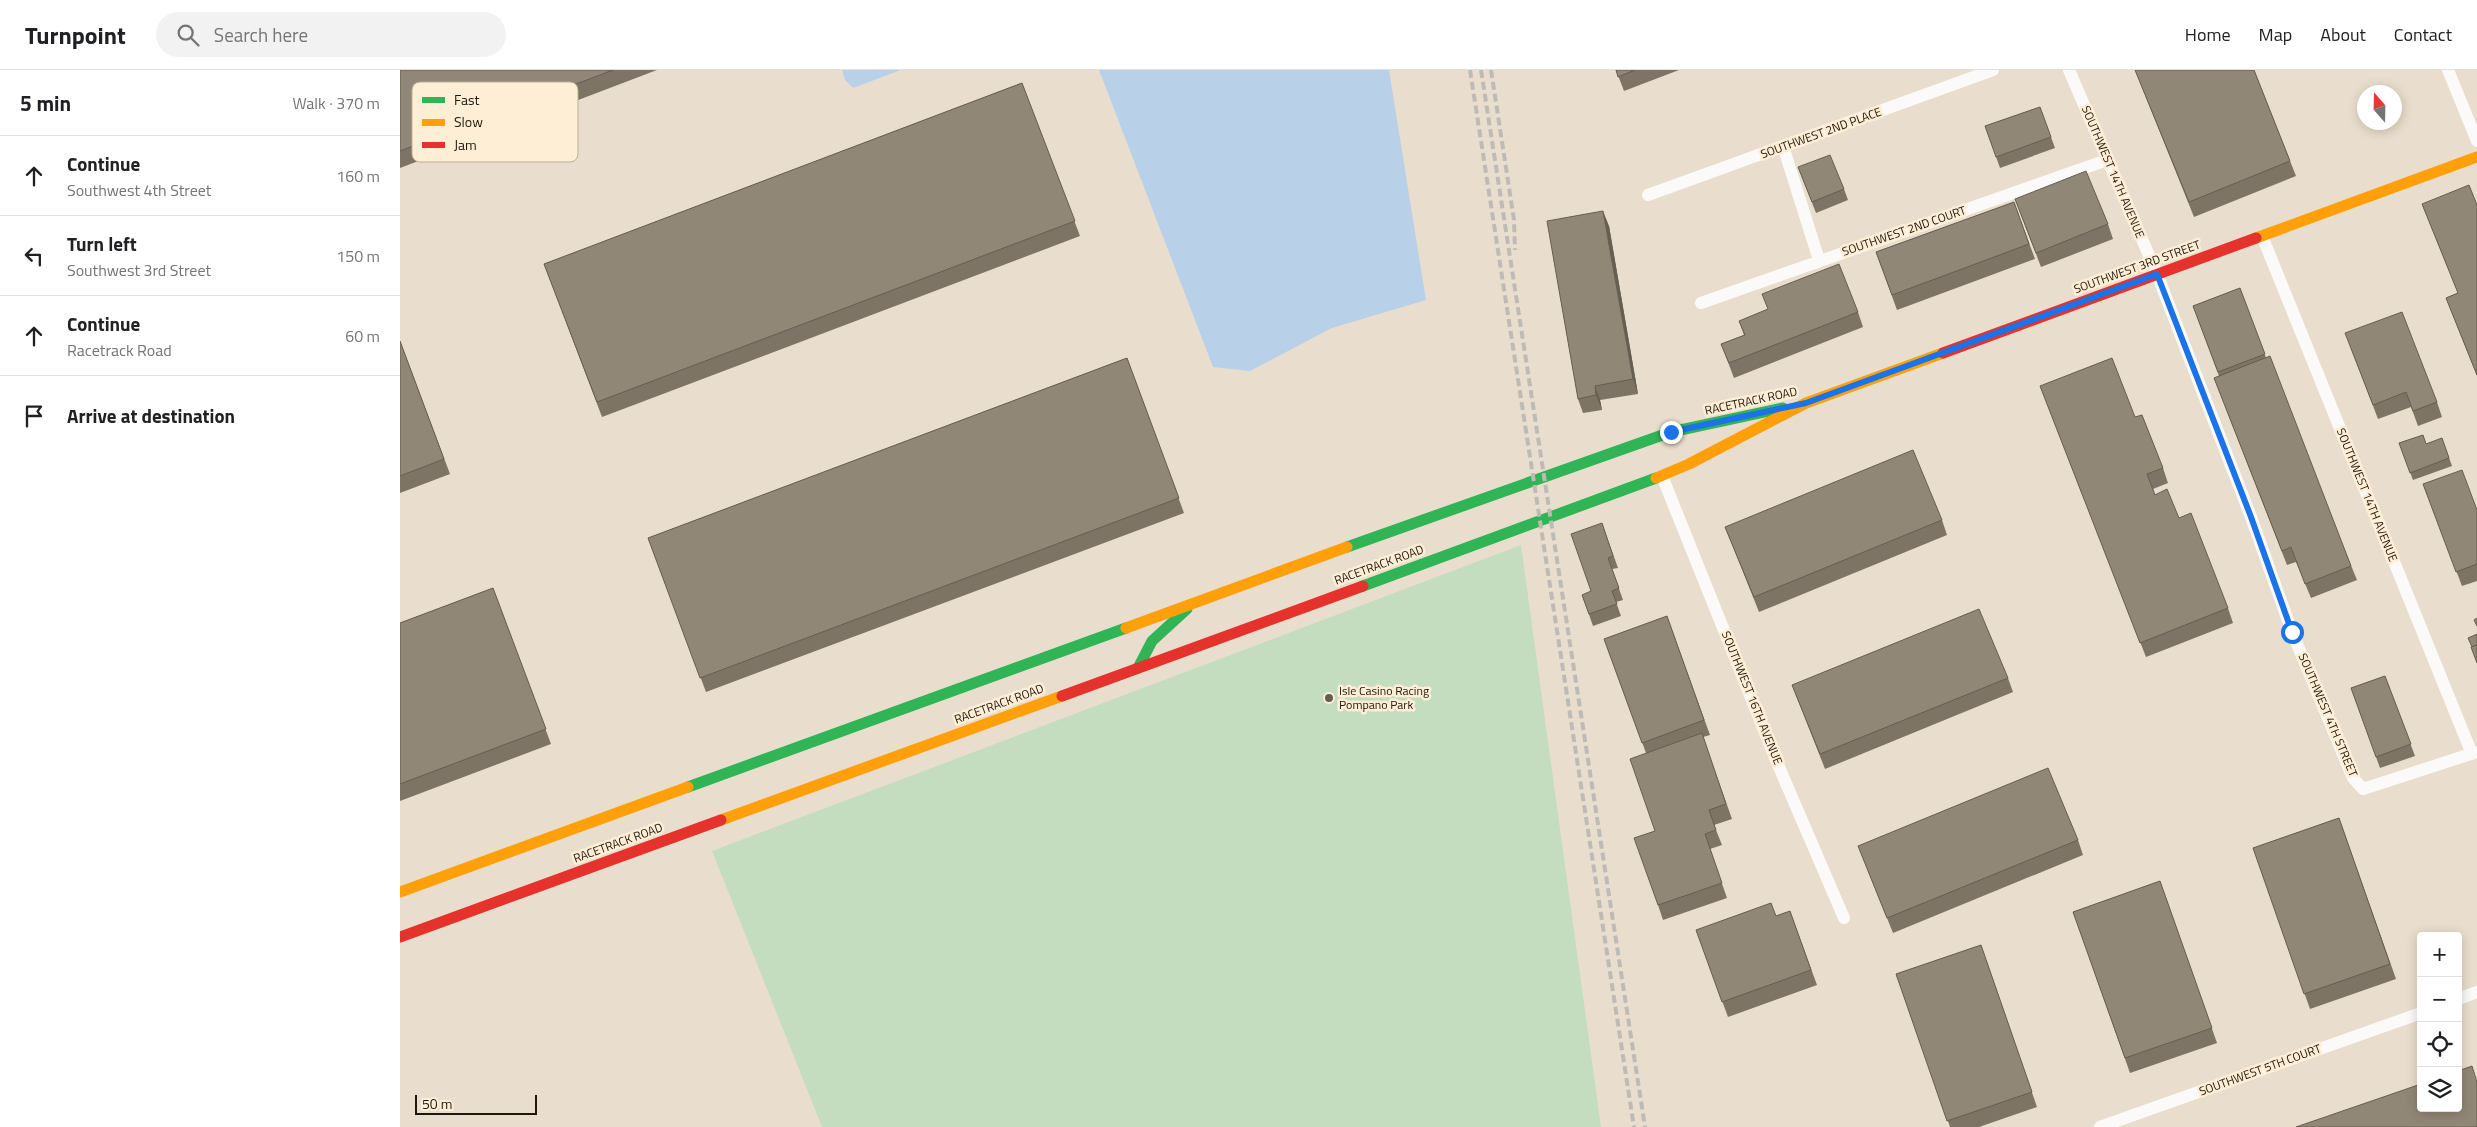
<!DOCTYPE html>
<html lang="en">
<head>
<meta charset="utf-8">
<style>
	:root { --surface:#fff; --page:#f2f2f2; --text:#202124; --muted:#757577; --line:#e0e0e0 }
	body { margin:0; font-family:"Titillium Web",sans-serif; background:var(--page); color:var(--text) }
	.controls { position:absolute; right:15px; bottom:15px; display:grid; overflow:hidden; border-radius:5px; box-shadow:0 2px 12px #0003 }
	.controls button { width:45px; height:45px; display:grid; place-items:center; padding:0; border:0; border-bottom:1px solid var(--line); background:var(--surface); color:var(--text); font:25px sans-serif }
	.compass { position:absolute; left:1957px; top:15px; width:45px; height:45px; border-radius:50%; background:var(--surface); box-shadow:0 2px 12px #0003; rotate:340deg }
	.scale { position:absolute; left:15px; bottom:12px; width:122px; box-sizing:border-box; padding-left:5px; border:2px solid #1e170c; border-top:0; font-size:14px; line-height:18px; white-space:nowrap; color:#1e170c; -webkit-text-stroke:4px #feeed6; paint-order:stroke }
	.stop { position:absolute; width:15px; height:15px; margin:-11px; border:4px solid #1a73e8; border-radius:50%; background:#fff }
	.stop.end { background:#1a73e8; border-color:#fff; box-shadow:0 1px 5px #0008 }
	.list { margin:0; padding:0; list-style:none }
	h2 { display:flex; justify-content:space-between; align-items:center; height:65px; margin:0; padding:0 20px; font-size:21px }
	h2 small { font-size:16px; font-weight:400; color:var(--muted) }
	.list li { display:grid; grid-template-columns:32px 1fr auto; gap:15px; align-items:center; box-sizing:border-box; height:80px; padding:0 20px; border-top:1px solid var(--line) }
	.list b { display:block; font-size:19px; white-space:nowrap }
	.list p { margin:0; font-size:16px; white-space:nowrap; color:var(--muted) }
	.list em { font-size:16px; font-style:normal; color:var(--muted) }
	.icon { flex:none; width:28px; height:28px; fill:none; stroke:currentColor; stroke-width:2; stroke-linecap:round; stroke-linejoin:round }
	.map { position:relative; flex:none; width:2077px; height:1057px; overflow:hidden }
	header { display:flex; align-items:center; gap:30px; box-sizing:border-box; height:70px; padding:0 25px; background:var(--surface); border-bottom:1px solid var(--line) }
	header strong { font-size:24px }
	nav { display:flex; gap:28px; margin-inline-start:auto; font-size:18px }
	.search { width:350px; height:45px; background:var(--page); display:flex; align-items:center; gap:12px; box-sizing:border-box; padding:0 18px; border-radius:28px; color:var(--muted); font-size:19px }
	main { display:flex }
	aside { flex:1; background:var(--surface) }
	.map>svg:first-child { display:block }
	.green { fill:#c4ddbf }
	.water { fill:#b8d1e9 }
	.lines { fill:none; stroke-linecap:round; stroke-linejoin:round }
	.street { stroke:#fcfaf8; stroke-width:12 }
	.fast { stroke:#30b455; stroke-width:11 }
	.slow { stroke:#ff9f0a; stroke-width:11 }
	.jam { stroke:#e5322d; stroke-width:11 }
	.rail { stroke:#bebbb7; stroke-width:4; stroke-dasharray:8 4; stroke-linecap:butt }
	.wall { fill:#7d7465 }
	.shaded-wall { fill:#665e53 }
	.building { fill:#918776; stroke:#665e53 }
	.route { stroke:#1a73e8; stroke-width:6 }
	.poi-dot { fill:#655d50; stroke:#feeed6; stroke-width:2 }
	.labels { text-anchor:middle; stroke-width:5; stroke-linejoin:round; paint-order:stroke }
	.street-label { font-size:12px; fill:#1e170c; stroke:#feeed6 }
	.poi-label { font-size:12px; fill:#1e170c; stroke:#feeed6; text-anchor:start }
	.key { fill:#feeed6; stroke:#bbae99; stroke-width:1 }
	.key-label { font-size:14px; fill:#1e170c }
</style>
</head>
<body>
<header>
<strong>Turnpoint</strong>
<div class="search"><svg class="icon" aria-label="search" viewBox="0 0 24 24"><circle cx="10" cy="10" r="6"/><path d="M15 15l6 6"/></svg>Search here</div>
<nav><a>Home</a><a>Map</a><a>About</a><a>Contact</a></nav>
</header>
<main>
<aside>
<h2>5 min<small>Walk · 370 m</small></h2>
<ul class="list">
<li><svg class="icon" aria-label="ahead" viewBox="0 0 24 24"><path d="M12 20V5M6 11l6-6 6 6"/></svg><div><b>Continue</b><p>Southwest 4th Street</p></div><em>160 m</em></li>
<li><svg class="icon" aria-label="left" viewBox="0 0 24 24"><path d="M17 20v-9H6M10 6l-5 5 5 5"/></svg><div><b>Turn left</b><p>Southwest 3rd Street</p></div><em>150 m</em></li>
<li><svg class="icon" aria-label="ahead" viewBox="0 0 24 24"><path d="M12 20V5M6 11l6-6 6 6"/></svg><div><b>Continue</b><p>Racetrack Road</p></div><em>60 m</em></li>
<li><svg class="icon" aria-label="arrive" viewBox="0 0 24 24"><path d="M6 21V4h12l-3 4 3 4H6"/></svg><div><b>Arrive at destination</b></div></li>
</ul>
</aside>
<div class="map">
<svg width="2077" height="1057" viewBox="0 0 2077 1057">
	<rect width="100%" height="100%" fill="#e9decd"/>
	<!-- green -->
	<polygon class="green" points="1121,475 1201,1057 422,1057 312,781"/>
	<!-- water -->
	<g class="water">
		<polygon points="442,0 501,0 453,18 445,10"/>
		<polygon points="699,0 989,0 1026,230 932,258 850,301 813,297"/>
	</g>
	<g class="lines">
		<!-- street -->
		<g class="street">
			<polyline points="1669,0 1757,204 1851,447 1892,562 1953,708 1963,719 2077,682"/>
			<polyline points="2048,0 2077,71"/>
			<polyline points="1383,76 1419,190"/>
			<polyline points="1248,125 1593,0"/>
			<polyline points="1862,166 2072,684"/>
			<polyline points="1301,233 1707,90"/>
			<polyline points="1262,406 1376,690 1444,848"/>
			<polyline points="2058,929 2077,922"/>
			<polyline points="1700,1057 2021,943"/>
		</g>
		<!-- fast -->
		<g class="fast">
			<polyline points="947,477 1271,362 1383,338"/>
			<polyline points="963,516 1256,408"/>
			<polyline points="738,598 752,571 787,539"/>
			<polyline points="288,717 726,558"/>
		</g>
		<!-- slow -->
		<g class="slow">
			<polyline points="1856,168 2077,87"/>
			<polyline points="1256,408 1289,394 1406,333 1543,283"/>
			<polyline points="726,558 947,477"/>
			<polyline points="321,750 662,626"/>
			<polyline points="0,822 288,717"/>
		</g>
		<!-- jam -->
		<g class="jam">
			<polyline points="1543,283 1856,168"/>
			<polyline points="662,626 963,516"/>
			<polyline points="0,867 321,750"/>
		</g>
		<!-- rail -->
		<g class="rail">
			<polyline points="1070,0 1234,1057"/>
			<polyline points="1081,0 1245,1057"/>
			<polyline points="1091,0 1114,150 1115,180"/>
		</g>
	</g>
	<!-- wall -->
	<g class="wall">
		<polygon points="0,0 257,0 0,98"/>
		<polygon points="1216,0 1279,0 1224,21"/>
		<polygon points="1735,0 1854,0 1896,106 1794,147"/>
		<polygon points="622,13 680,166 202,347 144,194"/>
		<polygon points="1640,37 1655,78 1600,98 1585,56"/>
		<polygon points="1398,97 1444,119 1448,130 1416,143"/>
		<polygon points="1615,129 1708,154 1713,169 1641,197"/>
		<polygon points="1614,132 1635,189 1497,240 1476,182"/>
		<polygon points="2022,134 2077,135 2077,306 2046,228 2058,223"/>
		<polygon points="1209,156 1238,324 1200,330 1202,340 1183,343 1178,329"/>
		<polygon points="1840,218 1866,288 1957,510 1911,528 1896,492 1887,495 1814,308 1819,306 1793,236"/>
		<polygon points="1458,242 1463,257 1334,308 1321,274 1344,265 1339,251"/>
		<polygon points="0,271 50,404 0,423"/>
		<polygon points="1951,278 2037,332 2042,347 2018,356 2011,337 1978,349"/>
		<polygon points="727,288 784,443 306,622 248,468"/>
		<polygon points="1640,316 1735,347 1763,398 1768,413 1753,419 1755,425 1779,448 1828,538 1833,553 1746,587"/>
		<polygon points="2042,368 2052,396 2013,410 1999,373 2026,374"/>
		<polygon points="2023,414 2077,440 2077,511 2062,516"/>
		<polygon points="1542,450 1547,465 1359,542 1325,457"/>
		<polygon points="1202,453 1218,498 1212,499 1223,530 1216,532 1221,546 1193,556 1182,525 1191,521"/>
		<polygon points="93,518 151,674 0,731 0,553"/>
		<polygon points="1267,546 1310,665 1303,667 1332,749 1314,755 1322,775 1310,779 1327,828 1263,850 1258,835 1255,761 1246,683 1204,569"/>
		<polygon points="1985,606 2015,686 1980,698 1951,618"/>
		<polygon points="1608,608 1613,622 1425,699 1392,615"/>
		<polygon points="1939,748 1996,909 1910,939 1853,778"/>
		<polygon points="1678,770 1683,785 1493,863 1458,776"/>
		<polygon points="1760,811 1817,973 1730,1003 1673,842"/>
		<polygon points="1390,841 1417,915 1328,947 1296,860 1376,846"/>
		<polygon points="1581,875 1637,1037 1579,1057 1550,1057 1496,904"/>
	</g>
	<!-- shaded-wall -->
	<g class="shaded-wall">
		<polygon points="1203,141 1209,156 1238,324 1233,309"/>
		<polygon points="1195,316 1200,330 1202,340 1196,325"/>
	</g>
	<!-- building -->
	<g class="building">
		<polygon points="0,0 213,0 0,81"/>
		<polygon points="1216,0 1235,0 1218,7"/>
		<polygon points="1735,0 1854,0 1890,91 1789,132"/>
		<polygon points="622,13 675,151 197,332 144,194"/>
		<polygon points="1640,37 1651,67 1596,87 1585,56"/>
		<polygon points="1430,85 1444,119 1412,132 1398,97"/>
		<polygon points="1686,101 1708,154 1636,183 1615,129"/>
		<polygon points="2069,115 2077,135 2077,305 2046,228 2058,223 2022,134"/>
		<polygon points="1614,132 1629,174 1492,225 1476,182"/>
		<polygon points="1203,141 1233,309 1195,316 1196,325 1178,329 1147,151"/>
		<polygon points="1439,194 1458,242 1329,293 1321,274 1345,265 1339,251 1368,239 1362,224"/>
		<polygon points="1840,218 1865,284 1818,302 1793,236"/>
		<polygon points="2002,242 2037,332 2013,341 2006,322 1973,335 1945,263"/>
		<polygon points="0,271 44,389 0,406"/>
		<polygon points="1870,286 1951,496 1905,514 1891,477 1882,481 1814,308"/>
		<polygon points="727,288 779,428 300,608 248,468"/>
		<polygon points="1712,288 1735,347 1742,345 1763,398 1747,404 1755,425 1767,419 1779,448 1791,443 1828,538 1740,573 1640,316"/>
		<polygon points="2023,365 2026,374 2042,368 2049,388 2010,403 1999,373"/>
		<polygon points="1513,380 1542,450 1354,527 1325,457"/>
		<polygon points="2062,400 2077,440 2077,494 2056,502 2023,414"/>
		<polygon points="1202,453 1213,486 1208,488 1219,518 1212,521 1217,534 1189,544 1182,525 1191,521 1171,464"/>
		<polygon points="93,518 146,659 0,714 0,553"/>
		<polygon points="1579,539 1608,608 1420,684 1392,615"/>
		<polygon points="1267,546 1304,650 1242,673 1204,569"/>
		<polygon points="2077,548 2077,556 2074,550"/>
		<polygon points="2077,564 2077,575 2072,577 2068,568"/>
		<polygon points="2077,575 2077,593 2071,577"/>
		<polygon points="1985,606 2011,674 1976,687 1951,618"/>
		<polygon points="1302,663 1326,734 1309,740 1316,760 1305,764 1322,813 1258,835 1234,768 1255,761 1230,689"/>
		<polygon points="1648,698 1678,770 1487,848 1458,776"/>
		<polygon points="1939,748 1990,894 1904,924 1853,778"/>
		<polygon points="1760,811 1812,958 1725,988 1673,842"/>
		<polygon points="1371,833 1376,846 1390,841 1411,900 1322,932 1296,860"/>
		<polygon points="1581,875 1632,1022 1547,1051 1496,904"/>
		<polygon points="2072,996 2077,1012 2077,1057 1896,1057 2021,1014 2021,1038 2058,1038 2058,1001"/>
	</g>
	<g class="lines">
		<!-- route -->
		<polyline class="route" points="1271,362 1406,333 1757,204 1851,447 1892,562"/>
	</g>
	<!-- markers -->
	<circle class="poi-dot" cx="929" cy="628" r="5"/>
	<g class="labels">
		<!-- street labels -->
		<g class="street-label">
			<text transform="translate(1421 63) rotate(-20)" y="4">SOUTHWEST 2ND PLACE</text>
			<text transform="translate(1713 102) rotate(67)" y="4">SOUTHWEST 14TH AVENUE</text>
			<text transform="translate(1504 161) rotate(-19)" y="4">SOUTHWEST 2ND COURT</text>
			<text transform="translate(1737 197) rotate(-20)" y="4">SOUTHWEST 3RD STREET</text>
			<text transform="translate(1351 331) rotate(-12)" y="4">RACETRACK ROAD</text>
			<text transform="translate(1967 425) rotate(68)" y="4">SOUTHWEST 14TH AVENUE</text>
			<text transform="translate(979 495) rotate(-20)" y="4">RACETRACK ROAD</text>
			<text transform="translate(1352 628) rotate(68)" y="4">SOUTHWEST 16TH AVENUE</text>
			<text transform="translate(599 634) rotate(-20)" y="4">RACETRACK ROAD</text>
			<text transform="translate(1928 645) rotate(67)" y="4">SOUTHWEST 4TH STREET</text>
			<text transform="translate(218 773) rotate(-20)" y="4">RACETRACK ROAD</text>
			<text transform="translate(1860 1000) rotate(-20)" y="4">SOUTHWEST 5TH COURT</text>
		</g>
		<!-- poi labels -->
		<g class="poi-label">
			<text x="939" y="625">Isle Casino Racing<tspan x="939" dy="14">Pompano Park</tspan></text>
		</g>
	</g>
	<!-- legend -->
	<rect x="12" y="12" width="166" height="80" rx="8" class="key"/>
	<rect x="22" y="27" width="23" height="6" fill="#30b455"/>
	<rect x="22" y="49" width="23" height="7" fill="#ff9f0a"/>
	<rect x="22" y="72" width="23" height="6" fill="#e5322d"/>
	<g class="key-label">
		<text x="54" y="35">Fast</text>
		<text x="54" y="57">Slow</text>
		<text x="54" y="80">Jam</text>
	</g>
</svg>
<div class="controls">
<button>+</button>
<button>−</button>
<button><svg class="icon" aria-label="locate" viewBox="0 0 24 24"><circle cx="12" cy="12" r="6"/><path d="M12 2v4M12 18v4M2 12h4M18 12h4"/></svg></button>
<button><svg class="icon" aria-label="layers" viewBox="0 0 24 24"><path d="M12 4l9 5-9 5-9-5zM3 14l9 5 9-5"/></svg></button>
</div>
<svg class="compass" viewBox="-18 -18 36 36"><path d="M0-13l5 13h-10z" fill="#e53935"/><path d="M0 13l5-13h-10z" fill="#757577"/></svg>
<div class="scale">50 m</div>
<div class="stop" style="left:1892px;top:562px"></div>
<div class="stop end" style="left:1271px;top:362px"></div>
</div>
</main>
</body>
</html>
